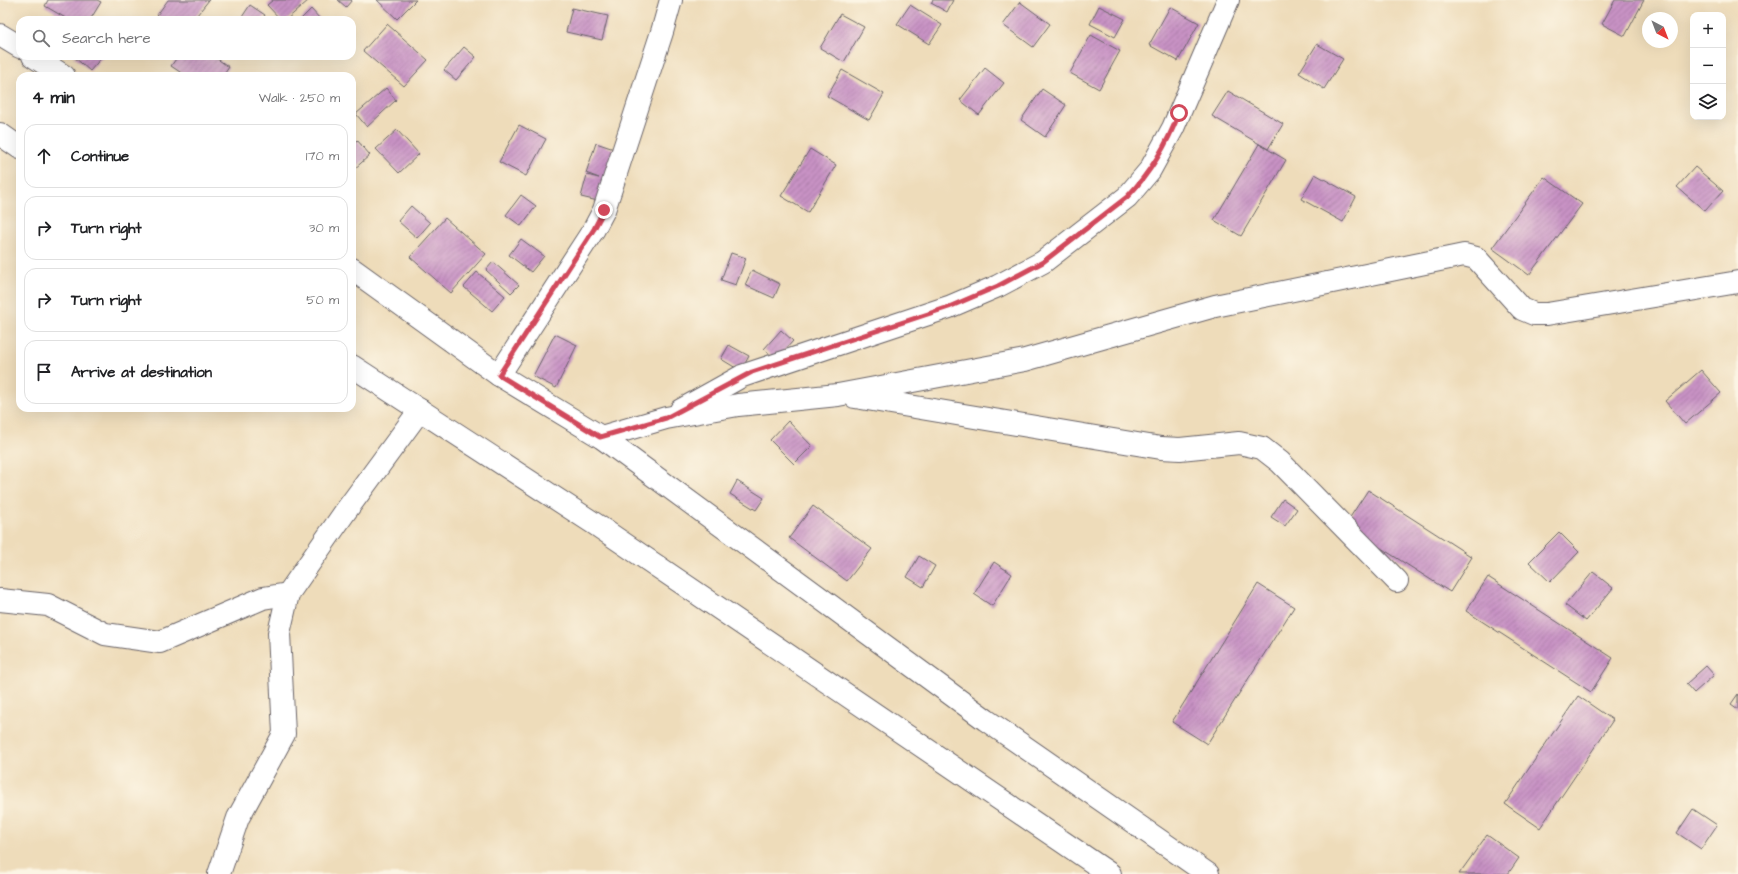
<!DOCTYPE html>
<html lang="en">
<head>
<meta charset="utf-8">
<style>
	:root { --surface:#fff; --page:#f6f6f6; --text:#202124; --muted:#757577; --line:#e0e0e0 }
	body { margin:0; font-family:"Architects Daughter",sans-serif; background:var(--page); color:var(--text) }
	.controls { position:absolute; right:12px; top:12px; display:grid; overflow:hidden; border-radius:8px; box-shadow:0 4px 16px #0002 }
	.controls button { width:36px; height:36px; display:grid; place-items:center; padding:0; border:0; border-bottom:1px solid var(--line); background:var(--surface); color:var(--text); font:20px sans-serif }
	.compass { position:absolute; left:1642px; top:12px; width:36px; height:36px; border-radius:50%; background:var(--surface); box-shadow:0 4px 16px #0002; rotate:138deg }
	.stop { position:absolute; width:12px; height:12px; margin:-9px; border:3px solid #d1495b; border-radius:50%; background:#fff }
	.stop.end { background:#d1495b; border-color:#fff; box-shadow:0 1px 4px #0008 }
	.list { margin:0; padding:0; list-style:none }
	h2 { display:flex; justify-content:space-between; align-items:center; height:52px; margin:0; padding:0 16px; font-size:17px }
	h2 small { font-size:13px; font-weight:400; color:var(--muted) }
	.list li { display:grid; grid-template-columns:26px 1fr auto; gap:12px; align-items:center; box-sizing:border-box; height:64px; margin:0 8px 8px; padding:0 8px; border:1px solid var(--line); border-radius:12px }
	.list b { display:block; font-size:15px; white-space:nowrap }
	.list em { font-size:13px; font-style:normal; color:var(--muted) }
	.icon { flex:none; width:22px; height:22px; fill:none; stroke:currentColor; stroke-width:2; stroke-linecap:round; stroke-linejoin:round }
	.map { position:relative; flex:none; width:1738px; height:874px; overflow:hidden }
	.search { position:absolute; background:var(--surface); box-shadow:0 4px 16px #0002; left:16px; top:16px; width:340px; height:44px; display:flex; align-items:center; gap:10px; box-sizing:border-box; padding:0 14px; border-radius:12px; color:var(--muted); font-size:15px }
	.panel { position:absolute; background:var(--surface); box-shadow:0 4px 16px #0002; left:16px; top:72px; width:340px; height:340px; border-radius:12px }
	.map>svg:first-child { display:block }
	.building { fill:url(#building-hatch) }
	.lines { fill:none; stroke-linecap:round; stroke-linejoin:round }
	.minor-casing { stroke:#696367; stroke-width:24 }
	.minor { stroke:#fff; stroke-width:22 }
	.route { stroke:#d1495b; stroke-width:5 }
</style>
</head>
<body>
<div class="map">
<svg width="1738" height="874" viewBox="0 0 1738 874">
	<defs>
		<pattern id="building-hatch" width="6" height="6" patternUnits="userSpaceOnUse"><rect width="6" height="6" fill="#c892c4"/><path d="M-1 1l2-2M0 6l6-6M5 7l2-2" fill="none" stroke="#a277a0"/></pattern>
	</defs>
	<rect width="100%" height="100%" fill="#fcf5e5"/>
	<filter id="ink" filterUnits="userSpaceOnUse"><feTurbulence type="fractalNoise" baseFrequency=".025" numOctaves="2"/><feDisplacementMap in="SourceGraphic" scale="8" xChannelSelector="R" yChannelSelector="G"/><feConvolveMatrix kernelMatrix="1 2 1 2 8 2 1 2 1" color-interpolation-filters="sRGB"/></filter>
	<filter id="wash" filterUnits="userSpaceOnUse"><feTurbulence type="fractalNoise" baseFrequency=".012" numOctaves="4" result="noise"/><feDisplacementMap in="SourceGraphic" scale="16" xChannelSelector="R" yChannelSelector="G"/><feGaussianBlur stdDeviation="0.9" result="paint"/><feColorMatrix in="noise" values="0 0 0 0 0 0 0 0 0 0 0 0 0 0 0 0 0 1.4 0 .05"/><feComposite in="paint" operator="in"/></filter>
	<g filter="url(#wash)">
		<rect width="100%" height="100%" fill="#eedcba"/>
		<g id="blocks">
			<!-- building -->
			<g class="building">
				<polygon points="48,0 97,0 101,2 90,20 69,20 45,6"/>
				<polygon points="168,0 209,0 193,20 163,20 157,15"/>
				<polygon points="273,0 309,0 286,20 281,20 267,5"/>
				<polygon points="338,0 352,0 346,7"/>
				<polygon points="377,0 416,0 397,19"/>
				<polygon points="933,0 953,0 947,12 931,3"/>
				<polygon points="1615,0 1644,0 1625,36 1602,24"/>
				<polygon points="1020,2 1050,24 1033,47 1003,25"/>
				<polygon points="250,5 265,15 262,20 240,20"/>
				<polygon points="910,5 942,25 929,44 897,24"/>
				<polygon points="1099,6 1125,19 1115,37 1090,24"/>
				<polygon points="1170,7 1199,23 1178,61 1149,45"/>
				<polygon points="572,8 608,16 602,40 566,32"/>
				<polygon points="311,9 321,20 300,20"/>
				<polygon points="840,14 864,27 844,62 820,48"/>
				<polygon points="387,24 428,60 404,86 363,51"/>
				<polygon points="1091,35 1120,51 1099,89 1070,73"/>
				<polygon points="1317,44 1343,59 1324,89 1299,73"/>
				<polygon points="464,47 476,57 456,80 444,70"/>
				<polygon points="73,56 103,56 90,71"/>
				<polygon points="178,56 213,56 229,67 223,76 186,76 171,66"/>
				<polygon points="985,68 1004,83 979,115 960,100"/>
				<polygon points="842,70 884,94 869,120 827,96"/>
				<polygon points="386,88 396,100 367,127 356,114"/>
				<polygon points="1042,89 1066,105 1045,137 1021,120"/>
				<polygon points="1228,91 1283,124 1268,149 1212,116"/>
				<polygon points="519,125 546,139 526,176 499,162"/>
				<polygon points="397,130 419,154 399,173 376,149"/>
				<polygon points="357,140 370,155 352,171 352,145"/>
				<polygon points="596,143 614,149 598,201 581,197 587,175 599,178 586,173"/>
				<polygon points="1259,144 1286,160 1241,236 1214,220"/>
				<polygon points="810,149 836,165 808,212 781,196"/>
				<polygon points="1695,167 1723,191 1705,211 1677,187"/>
				<polygon points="1315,174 1356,197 1343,222 1301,199"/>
				<polygon points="1544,177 1582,204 1529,275 1492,248"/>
				<polygon points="521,195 536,206 521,226 506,215"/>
				<polygon points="411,206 430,223 417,238 398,221"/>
				<polygon points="445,218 486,254 451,293 410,257"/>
				<polygon points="521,239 544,256 531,272 509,255"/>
				<polygon points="731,253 746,258 736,285 721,280"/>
				<polygon points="493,262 519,285 511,293 486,270"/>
				<polygon points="752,270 780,284 774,298 745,285"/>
				<polygon points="477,272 505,296 492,311 464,287"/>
				<polygon points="781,330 793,341 776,360 764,349"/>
				<polygon points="555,334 577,345 556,388 533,376"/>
				<polygon points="729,345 749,356 741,371 721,359"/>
				<polygon points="1701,370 1721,393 1685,424 1665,401"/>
				<polygon points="788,421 812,446 794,464 770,440"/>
				<polygon points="737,481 764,498 756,510 730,494"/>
				<polygon points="1368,490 1472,557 1450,592 1345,525"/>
				<polygon points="1283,499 1297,509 1285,526 1271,517"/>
				<polygon points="813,506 872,549 847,581 789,538"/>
				<polygon points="1559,532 1579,552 1550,582 1529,562"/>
				<polygon points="919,556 935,566 923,587 907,577"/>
				<polygon points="994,562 1012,574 992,606 974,594"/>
				<polygon points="1593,572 1613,588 1586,621 1565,605"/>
				<polygon points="1488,577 1613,658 1591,692 1466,611"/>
				<polygon points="1258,584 1294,607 1207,744 1172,722"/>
				<polygon points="1706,666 1714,675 1694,693 1686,684"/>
				<polygon points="1738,694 1738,709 1731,704"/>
				<polygon points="1578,696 1613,720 1540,828 1505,804"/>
				<polygon points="1693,809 1717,825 1701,849 1677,833"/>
				<polygon points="1487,835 1519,858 1508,874 1459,874"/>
			</g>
		</g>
	</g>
	<g filter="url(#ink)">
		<use href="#blocks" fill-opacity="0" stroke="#696367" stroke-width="1"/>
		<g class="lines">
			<defs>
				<g id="minor">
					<polyline points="0,35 20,47"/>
					<polyline points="33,56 64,76"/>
					<polyline points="0,134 20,148"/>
					<polyline points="352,269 499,375 601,437 986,720 1208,874"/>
					<polyline points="352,366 595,524 1110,874"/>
					<polyline points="499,375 594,229 604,210 662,32 671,0"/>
					<polyline points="855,397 1161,448 1180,449 1239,443 1262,448 1280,462 1397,581"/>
					<polyline points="681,410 742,376 949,307 998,286 1043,262 1127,197 1150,170 1173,128 1228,0"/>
					<polyline points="601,437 666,418 738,405 838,395 1025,360 1215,306 1464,255 1476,258 1522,309 1534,314 1547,314 1738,282"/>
					<polyline points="0,600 48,605 105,634 160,642 263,598 288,594"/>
					<polyline points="219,874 238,818 284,734 279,633 288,594 345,512 420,410"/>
				</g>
			</defs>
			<!-- minor casing -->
			<use href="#minor" class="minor-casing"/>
			<!-- minor -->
			<use href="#minor" class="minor"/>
		</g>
	</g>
	<g class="lines" filter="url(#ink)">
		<!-- route -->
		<path class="route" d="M604,210l-10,19 -95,146 101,62 66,-19 86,-46 197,-65 49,-21 45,-24 84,-65c23,-24 40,-52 52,-84"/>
	</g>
</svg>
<div class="controls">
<button>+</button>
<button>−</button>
<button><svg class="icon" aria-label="layers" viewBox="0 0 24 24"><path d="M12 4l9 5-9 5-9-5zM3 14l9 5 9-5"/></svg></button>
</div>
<svg class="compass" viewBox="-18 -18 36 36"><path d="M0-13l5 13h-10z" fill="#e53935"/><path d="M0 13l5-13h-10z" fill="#757577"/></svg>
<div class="stop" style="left:1179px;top:113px"></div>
<div class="stop end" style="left:604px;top:210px"></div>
<div class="search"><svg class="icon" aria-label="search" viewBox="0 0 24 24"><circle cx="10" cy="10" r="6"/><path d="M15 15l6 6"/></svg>Search here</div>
<section class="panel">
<h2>4 min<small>Walk · 250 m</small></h2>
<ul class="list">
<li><svg class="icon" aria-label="ahead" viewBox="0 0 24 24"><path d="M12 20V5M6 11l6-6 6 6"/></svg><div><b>Continue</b></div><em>170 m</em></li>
<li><svg class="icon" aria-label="right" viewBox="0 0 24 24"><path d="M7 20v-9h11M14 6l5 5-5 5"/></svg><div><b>Turn right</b></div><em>30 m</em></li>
<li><svg class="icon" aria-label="right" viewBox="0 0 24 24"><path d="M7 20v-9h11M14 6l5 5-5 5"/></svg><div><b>Turn right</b></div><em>50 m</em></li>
<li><svg class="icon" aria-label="arrive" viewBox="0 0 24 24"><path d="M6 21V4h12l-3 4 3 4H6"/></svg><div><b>Arrive at destination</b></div></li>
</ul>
</section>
</div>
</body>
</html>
